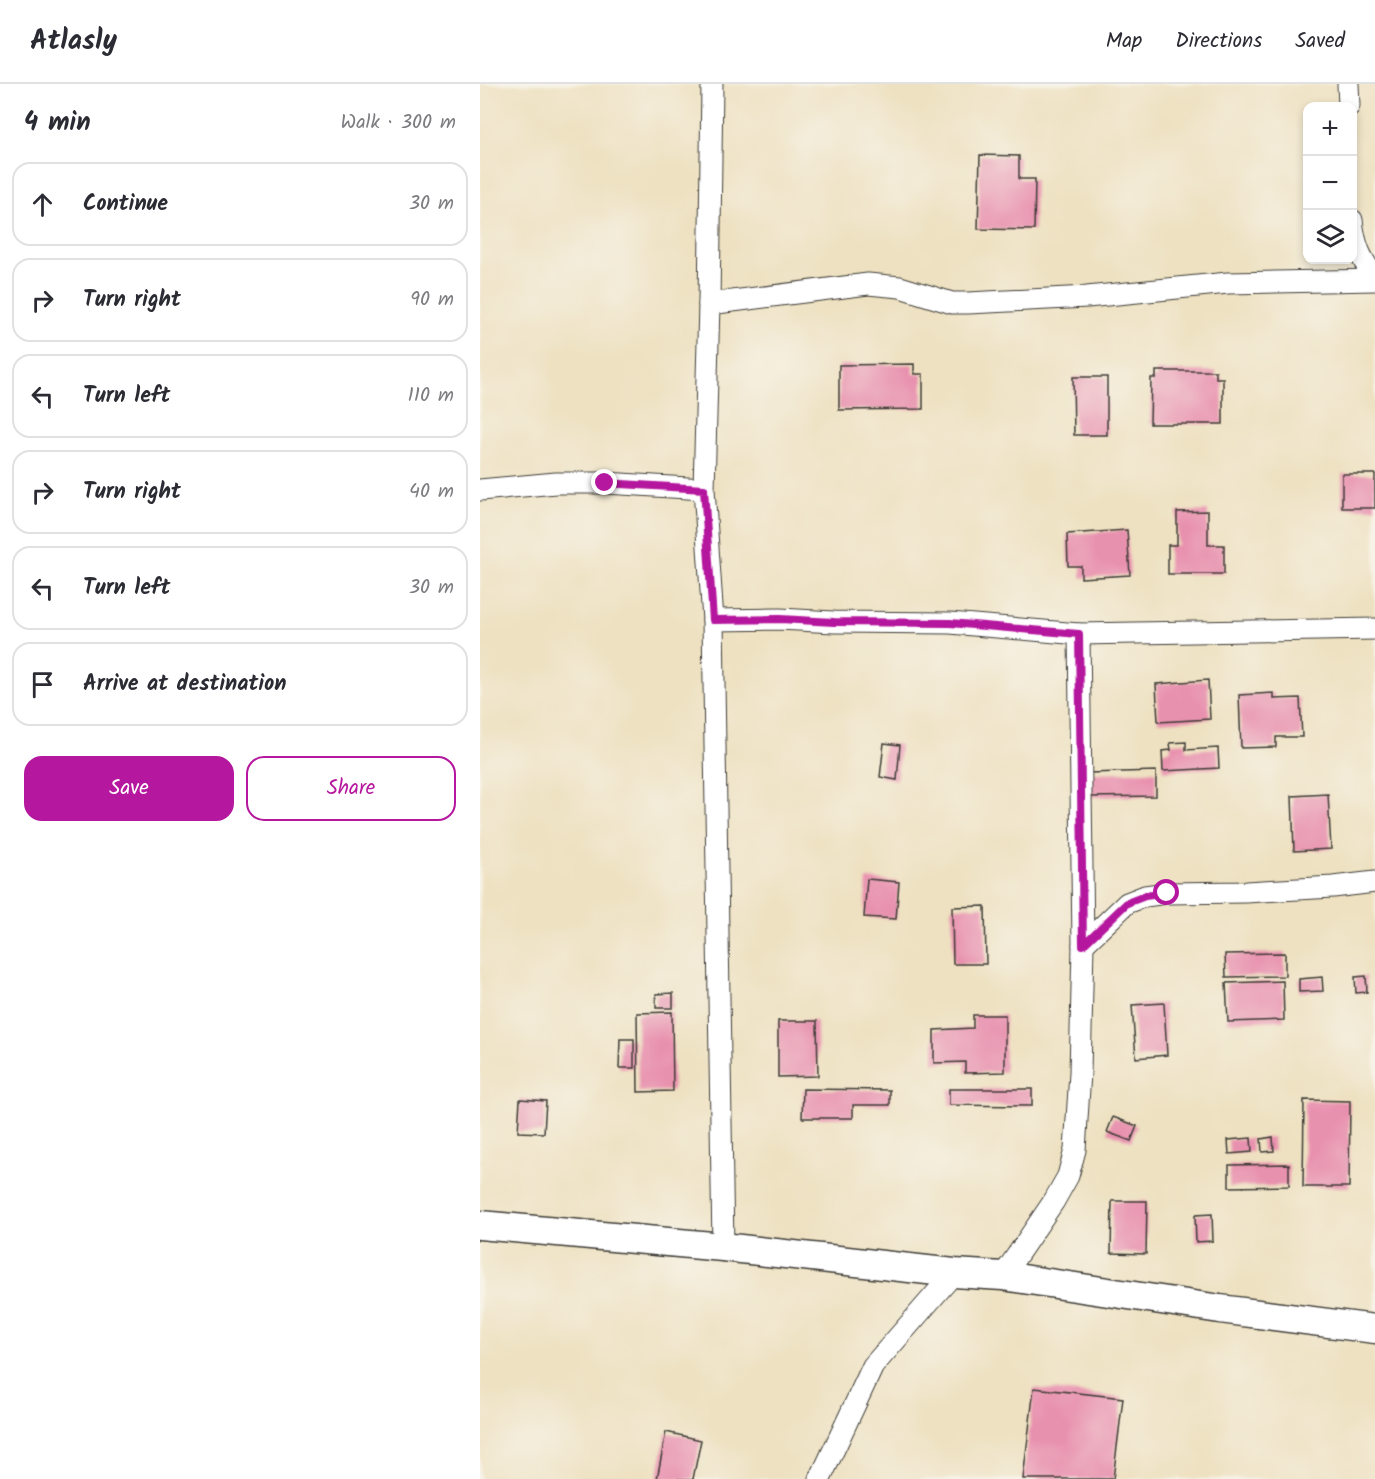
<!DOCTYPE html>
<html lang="en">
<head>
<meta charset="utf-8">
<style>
	:root { --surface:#fff; --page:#f2f2f3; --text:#2b2b33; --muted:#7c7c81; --line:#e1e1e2; --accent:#b5179e }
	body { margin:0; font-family:Kalam,sans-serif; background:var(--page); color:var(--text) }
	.controls { position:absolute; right:18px; top:18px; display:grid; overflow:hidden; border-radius:12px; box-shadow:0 3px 9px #0003 }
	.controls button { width:54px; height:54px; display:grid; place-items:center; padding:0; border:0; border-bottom:2px solid var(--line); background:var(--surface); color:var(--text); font:30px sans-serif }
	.stop { position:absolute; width:18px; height:18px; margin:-14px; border:4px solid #b5179e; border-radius:50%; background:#fff }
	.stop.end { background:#b5179e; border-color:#fff; box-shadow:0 2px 6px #0008 }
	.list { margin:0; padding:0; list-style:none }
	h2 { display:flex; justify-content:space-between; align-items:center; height:78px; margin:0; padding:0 24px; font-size:26px }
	h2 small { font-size:20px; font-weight:400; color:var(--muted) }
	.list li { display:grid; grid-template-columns:39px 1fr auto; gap:18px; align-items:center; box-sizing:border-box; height:84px; margin:0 12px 12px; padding:0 12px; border:2px solid var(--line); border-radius:18px }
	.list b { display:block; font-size:22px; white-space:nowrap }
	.list em { font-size:20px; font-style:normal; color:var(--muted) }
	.actions { display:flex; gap:12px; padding:18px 24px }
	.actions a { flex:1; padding:14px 0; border:2px solid var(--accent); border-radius:18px; text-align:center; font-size:21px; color:var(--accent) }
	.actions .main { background:var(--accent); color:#fff }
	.icon { flex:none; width:33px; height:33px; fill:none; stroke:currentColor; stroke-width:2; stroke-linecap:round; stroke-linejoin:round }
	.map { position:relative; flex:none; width:895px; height:1395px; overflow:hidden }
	header { display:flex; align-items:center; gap:36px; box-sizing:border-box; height:84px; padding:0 30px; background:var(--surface); border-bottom:2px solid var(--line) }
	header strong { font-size:28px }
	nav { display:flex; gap:33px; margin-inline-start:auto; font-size:21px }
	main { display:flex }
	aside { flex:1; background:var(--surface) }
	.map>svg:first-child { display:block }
	.building { fill:#e891af }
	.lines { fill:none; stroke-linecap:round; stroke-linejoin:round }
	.street-casing { stroke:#3c3a35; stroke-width:23 }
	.secondary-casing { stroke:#3c3a35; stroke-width:31 }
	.street { stroke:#fff; stroke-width:21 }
	.secondary { stroke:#fff; stroke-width:28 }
	.route { stroke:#b5179e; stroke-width:8 }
</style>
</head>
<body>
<header>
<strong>Atlasly</strong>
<nav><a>Map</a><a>Directions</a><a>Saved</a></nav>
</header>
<main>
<aside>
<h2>4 min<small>Walk · 300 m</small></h2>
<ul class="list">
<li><svg class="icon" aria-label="ahead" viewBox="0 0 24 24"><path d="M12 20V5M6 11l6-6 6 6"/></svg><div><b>Continue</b></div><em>30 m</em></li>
<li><svg class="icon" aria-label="right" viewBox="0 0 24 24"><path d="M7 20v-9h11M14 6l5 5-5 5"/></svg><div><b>Turn right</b></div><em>90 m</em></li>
<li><svg class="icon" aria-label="left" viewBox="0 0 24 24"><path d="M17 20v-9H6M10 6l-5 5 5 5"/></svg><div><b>Turn left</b></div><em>110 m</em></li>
<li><svg class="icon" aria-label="right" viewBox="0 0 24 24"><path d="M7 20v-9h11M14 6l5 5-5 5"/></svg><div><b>Turn right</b></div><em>40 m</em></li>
<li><svg class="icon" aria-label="left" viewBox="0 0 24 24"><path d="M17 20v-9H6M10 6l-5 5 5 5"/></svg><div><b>Turn left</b></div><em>30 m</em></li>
<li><svg class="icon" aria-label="arrive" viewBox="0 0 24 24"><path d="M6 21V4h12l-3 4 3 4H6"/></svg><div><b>Arrive at destination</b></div></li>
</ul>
<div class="actions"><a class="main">Save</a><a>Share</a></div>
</aside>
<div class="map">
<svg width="895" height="1395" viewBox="0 0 895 1395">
	<rect width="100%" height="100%" fill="#f7f3e8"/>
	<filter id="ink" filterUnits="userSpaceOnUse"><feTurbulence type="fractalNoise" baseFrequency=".0167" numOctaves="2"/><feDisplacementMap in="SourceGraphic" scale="12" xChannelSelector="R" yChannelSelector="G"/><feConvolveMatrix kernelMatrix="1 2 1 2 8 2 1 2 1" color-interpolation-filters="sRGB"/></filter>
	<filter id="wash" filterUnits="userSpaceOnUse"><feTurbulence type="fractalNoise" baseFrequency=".008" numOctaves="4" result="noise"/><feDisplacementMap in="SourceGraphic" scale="24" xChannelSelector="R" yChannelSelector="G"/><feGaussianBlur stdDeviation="1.35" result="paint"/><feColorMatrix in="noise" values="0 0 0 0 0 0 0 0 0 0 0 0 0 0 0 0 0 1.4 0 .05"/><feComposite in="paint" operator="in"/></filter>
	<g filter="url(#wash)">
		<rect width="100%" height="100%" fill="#eee1c1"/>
		<g id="blocks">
			<!-- building -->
			<g class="building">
				<polygon points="500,71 539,72 539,95 555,95 554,146 498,145"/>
				<polygon points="434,280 434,290 443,290 443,325 359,326 359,281"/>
				<polygon points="676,287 736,287 736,294 743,294 743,340 670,340 671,294 676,294"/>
				<polygon points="593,293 627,293 627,351 594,351"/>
				<rect x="862" y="390" width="33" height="34"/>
				<polygon points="728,427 728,461 744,461 744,490 688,490 688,461 697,461 697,428"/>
				<polygon points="647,446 650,491 601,494 601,482 588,482 587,450"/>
				<polygon points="728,596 730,635 678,638 676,600"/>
				<polygon points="794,609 794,615 820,614 822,653 796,653 796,663 761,664 759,611"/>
				<polygon points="706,658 706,666 738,664 739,684 683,687 682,667 691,666 690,659"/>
				<polygon points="404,659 420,661 417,696 400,693"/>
				<polygon points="676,687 676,712 609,713 608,689"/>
				<polygon points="848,710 851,765 814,767 812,712"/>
				<polygon points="387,795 419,798 416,835 384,833"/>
				<polygon points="505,822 506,880 473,880 472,823"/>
				<polygon points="805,869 805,892 746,893 745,870"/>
				<polygon points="886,892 887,908 876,909 875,893"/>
				<polygon points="842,893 843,907 819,908 819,895"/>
				<polygon points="803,897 804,936 748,938 746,899"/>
				<polygon points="193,909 193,924 176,924 176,910"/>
				<polygon points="684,919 687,971 656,974 652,921"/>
				<polygon points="192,928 193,1007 158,1008 157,929"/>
				<polygon points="493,931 525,931 525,988 485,989 485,978 454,979 454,946 493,944"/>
				<polygon points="298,937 337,937 338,992 298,993"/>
				<polygon points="140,955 154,955 154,984 139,984"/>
				<polygon points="323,1005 410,1006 410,1021 373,1021 373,1034 322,1034"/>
				<polygon points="469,1005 552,1005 552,1022 469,1021"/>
				<polygon points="40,1015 66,1017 64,1049 38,1048"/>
				<polygon points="824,1016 870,1017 869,1103 823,1103"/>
				<polygon points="633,1033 657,1042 651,1057 627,1048"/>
				<polygon points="793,1053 794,1067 782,1068 781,1055"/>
				<polygon points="771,1054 772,1068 749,1070 748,1056"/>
				<polygon points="809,1080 809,1102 749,1103 749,1081"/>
				<polygon points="632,1117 667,1117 666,1170 631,1169"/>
				<polygon points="732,1130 733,1157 716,1158 715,1131"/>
				<polygon points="554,1304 643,1314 633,1395 543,1395"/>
				<polygon points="186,1348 221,1356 213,1395 177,1395"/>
			</g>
		</g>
	</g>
	<g filter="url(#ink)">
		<use href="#blocks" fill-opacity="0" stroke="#3c3a35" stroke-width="1.5"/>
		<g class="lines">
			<defs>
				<g id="street">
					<polyline points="232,0 229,220 224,405 233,536 243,1163"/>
					<polyline points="868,0 869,22"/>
					<path d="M872,136c3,26 8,37 23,58"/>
					<polyline points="229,220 388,200 420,203 472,219 488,219 607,213 748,199 895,196"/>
					<polyline points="0,406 76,399 125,399 224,405"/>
					<polyline points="233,536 300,535 354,538 470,539 599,550 603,861 600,989 595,1066 588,1092 574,1117 523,1192"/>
					<polyline points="599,550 895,545"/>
					<polyline points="603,861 647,819 665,812 687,809 766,808 853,803 895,798"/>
					<polyline points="340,1395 393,1282 474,1189"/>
				</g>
				<polyline id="secondary" points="0,1141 243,1163 474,1189 523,1192 740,1225 895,1245"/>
			</defs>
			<!-- street casing -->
			<use href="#street" class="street-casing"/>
			<!-- secondary casing -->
			<use href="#secondary" class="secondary-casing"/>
			<!-- street -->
			<use href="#street" class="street"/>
			<!-- secondary -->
			<use href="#secondary" class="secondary"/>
		</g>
	</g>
	<g class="lines" filter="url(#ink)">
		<!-- route -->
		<polyline class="route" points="125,399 224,405 233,536 300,535 354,538 470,539 599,550 603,861 647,819 665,812 687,809"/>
	</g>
</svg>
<div class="controls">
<button>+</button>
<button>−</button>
<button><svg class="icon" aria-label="layers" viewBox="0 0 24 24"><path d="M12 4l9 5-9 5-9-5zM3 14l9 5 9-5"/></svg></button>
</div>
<div class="stop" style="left:687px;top:809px"></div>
<div class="stop end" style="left:125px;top:399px"></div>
</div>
</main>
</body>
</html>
